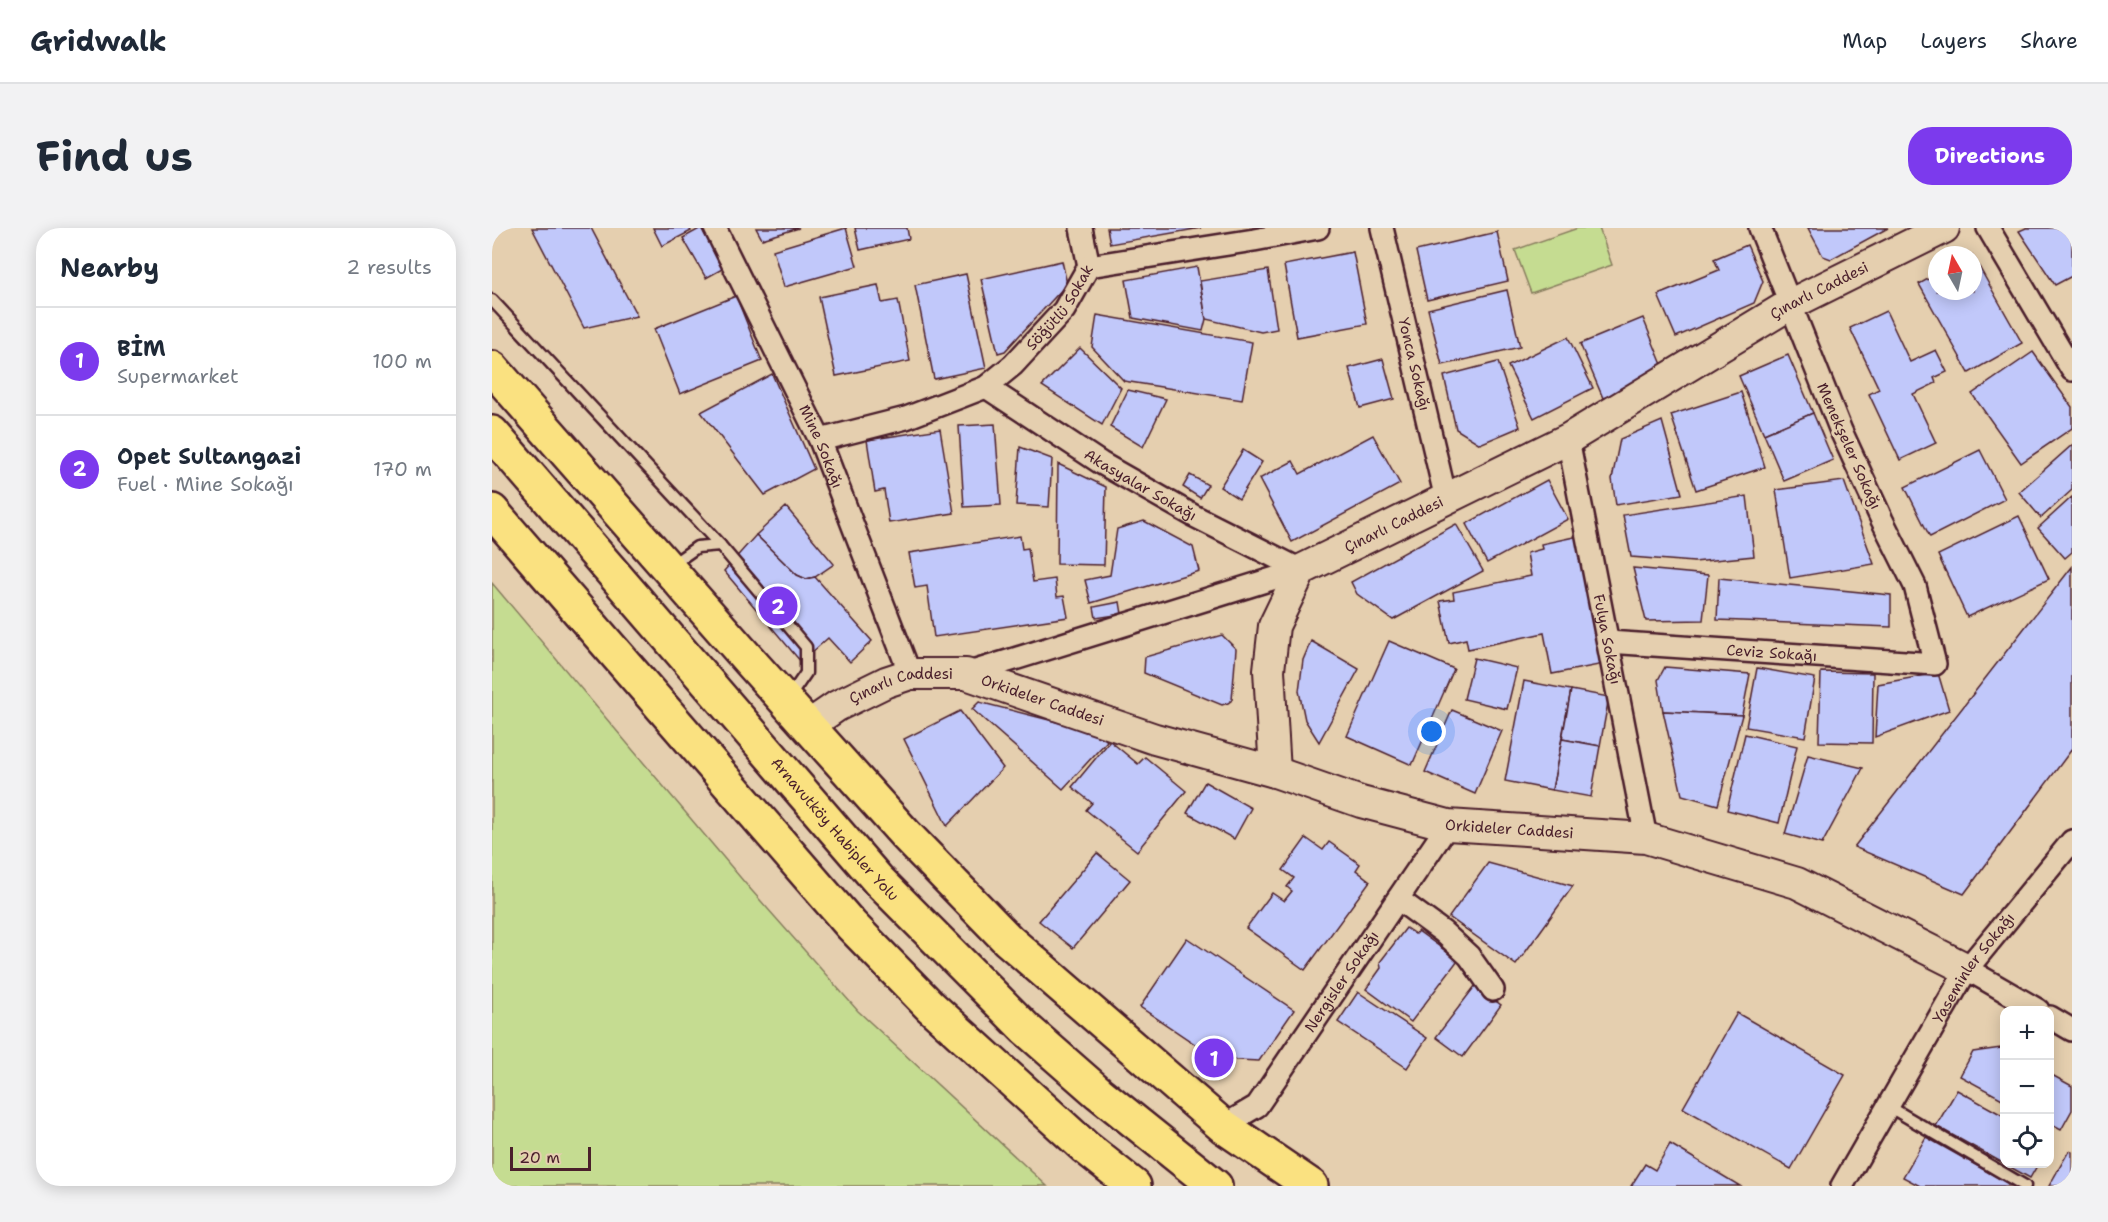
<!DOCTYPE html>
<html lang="en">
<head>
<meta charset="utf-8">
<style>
	:root { --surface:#fff; --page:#f2f2f3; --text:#1f2937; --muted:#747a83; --line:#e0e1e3; --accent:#7c3aed }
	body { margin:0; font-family:"Shantell Sans",sans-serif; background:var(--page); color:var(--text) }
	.controls { position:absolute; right:18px; bottom:18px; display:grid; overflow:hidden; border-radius:12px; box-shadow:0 3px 15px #0003 }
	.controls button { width:54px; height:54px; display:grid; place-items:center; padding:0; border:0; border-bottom:2px solid var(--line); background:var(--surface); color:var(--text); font:30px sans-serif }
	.compass { position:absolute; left:1436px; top:18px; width:54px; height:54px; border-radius:50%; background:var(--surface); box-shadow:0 3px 15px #0003; rotate:351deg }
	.scale { position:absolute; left:18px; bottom:15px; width:81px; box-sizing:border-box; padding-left:6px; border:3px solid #4a1f2b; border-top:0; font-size:16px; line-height:21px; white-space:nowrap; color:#4a1f2b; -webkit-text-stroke:4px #e5cfaf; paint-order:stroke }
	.you { position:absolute; left:940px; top:504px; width:21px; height:21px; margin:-15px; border:4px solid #fff; border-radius:50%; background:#1a73e8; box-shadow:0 0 0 9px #1a73e833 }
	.badge { display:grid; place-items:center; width:39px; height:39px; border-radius:50%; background:var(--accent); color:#fff; font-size:20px; font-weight:700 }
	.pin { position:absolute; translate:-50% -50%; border:3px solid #fff; box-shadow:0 2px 6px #0006 }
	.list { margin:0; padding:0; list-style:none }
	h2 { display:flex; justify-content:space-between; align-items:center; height:78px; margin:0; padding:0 24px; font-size:26px }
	h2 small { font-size:20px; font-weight:400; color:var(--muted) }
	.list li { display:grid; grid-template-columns:39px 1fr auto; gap:18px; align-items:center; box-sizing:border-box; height:108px; padding:0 24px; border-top:2px solid var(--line) }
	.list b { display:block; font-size:22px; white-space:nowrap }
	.list p { margin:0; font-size:20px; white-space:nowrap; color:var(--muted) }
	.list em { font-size:20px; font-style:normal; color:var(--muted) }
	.icon { flex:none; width:33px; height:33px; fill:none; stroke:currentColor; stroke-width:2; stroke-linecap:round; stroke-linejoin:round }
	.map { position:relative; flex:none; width:1580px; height:958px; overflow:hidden; border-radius:24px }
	header { display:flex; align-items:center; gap:36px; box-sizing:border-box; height:84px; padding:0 30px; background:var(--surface); border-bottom:2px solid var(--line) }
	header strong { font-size:28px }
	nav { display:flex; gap:33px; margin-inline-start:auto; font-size:21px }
	.intro { display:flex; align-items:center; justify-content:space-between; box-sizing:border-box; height:144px; padding:0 36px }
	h1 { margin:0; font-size:42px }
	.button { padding:15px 27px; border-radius:24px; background:var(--accent); color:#fff; font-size:21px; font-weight:700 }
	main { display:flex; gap:36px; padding:0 36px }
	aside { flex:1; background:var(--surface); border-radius:24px; box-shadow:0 3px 15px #0003 }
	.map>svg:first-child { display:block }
	.grass { fill:#c5dc91; stroke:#887e5e; stroke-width:1.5 }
	.building { fill:#c1c8fa; stroke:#4a1f2b; stroke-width:1.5 }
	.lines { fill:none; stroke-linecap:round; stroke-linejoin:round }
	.lane-casing { stroke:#4a1f2b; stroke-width:15 }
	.street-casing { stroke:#4a1f2b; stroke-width:26 }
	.secondary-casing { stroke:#4a1f2b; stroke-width:34 }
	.highway-casing { stroke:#4a1f2b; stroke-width:38 }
	.lane { stroke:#e5cfaf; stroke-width:10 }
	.street { stroke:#e5cfaf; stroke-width:21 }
	.secondary { stroke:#e5cfaf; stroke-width:30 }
	.highway { stroke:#fae180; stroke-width:33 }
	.labels { text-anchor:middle; stroke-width:6; stroke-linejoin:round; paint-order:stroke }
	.street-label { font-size:15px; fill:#4a1f2b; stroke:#e5cfaf }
</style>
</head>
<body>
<header>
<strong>Gridwalk</strong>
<nav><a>Map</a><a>Layers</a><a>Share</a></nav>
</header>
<div class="intro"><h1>Find us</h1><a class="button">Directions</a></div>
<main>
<aside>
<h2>Nearby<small>2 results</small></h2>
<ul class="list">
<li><span class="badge">1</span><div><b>BİM</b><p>Supermarket</p></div><em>100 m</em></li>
<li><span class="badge">2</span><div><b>Opet Sultangazi</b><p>Fuel · Mine Sokağı</p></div><em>170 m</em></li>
</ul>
</aside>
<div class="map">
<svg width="1580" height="958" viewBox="0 0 1580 958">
	<rect width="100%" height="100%" fill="#e5cfaf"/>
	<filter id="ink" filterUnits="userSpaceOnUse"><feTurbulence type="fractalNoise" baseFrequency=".0167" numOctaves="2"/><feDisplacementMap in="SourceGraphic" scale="12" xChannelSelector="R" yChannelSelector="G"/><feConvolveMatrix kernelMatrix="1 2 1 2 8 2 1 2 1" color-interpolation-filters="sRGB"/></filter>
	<g filter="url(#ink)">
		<!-- grass -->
		<g class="grass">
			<polygon points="1086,0 1107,0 1120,37 1039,65 1023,22"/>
			<polygon points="0,355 253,655 366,783 555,958 0,958"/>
		</g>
		<!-- building -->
		<g class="building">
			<polygon points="40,0 99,0 145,88 92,100"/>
			<polygon points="161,0 197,0 199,3 170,18"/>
			<polygon points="209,0 232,40 214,50 191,10"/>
			<polygon points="264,0 307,0 270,11"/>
			<polygon points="354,0 365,38 292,59 281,22"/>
			<polygon points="363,0 415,0 417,11 368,22"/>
			<polygon points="615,0 709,0 618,16"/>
			<polygon points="1316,0 1396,0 1339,31 1331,28"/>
			<polygon points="1534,0 1580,0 1580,48 1563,57 1527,3"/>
			<polygon points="1005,4 1016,53 935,72 924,23"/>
			<polygon points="1255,17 1271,53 1262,75 1184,109 1166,67 1227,42 1222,31"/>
			<polygon points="861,24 875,96 805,109 792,37"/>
			<polygon points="1481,28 1530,115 1477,145 1427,56 1445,46 1445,63 1481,63"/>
			<polygon points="570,33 575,56 513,123 506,125 489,51"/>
			<polygon points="705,39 714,91 711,103 641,90 634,52"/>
			<polygon points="776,42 785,101 769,104 714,91 708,53"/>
			<polygon points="474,46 494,140 442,151 423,57"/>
			<polygon points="386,57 390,75 406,72 418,133 344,148 327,69"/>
			<polygon points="1015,62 1028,119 950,137 936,81"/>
			<polygon points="244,68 270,133 188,166 162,101"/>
			<polygon points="1394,83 1418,134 1444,122 1455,144 1442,150 1444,155 1421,166 1444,215 1408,232 1377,166 1387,161 1358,100"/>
			<polygon points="605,87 760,114 750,172 632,153 600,119"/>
			<polygon points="1151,90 1173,144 1111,170 1088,116"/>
			<polygon points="1076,109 1101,160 1042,190 1016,138"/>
			<polygon points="588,120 629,160 610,197 550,158"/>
			<polygon points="1541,124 1580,179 1580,200 1529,235 1480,166"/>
			<polygon points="1296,127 1321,185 1272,206 1247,148"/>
			<polygon points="891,131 902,171 868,180 857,140"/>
			<polygon points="1006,134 1028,199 988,216 964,201 952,148"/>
			<polygon points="280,146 322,241 273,267 209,184"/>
			<polygon points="636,162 674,171 651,219 618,199"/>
			<polygon points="1249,164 1273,239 1204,262 1179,187"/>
			<polygon points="1321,185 1341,232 1292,253 1272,206"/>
			<polygon points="1170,193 1190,266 1124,277 1120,251 1128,211"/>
			<polygon points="503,196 509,277 472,279 467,198"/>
			<polygon points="448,201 462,285 397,295 392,262 383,264 375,212"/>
			<polygon points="881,207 908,256 800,314 767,251 801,233 808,246"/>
			<polygon points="1580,217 1580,262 1549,290 1527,264"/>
			<polygon points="528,219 560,231 557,279 524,277"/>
			<polygon points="751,222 770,234 747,271 728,259"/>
			<polygon points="1488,222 1513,271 1438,309 1413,259"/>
			<polygon points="566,236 614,259 612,337 565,336"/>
			<polygon points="698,247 716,257 708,270 691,259"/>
			<polygon points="1055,252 1076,291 995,335 974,296"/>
			<polygon points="1352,253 1382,336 1298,350 1284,262"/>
			<polygon points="1255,268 1262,328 1202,334 1139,329 1131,287"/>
			<polygon points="1580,269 1580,324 1573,330 1546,300"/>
			<polygon points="294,279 342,336 323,349 314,351 305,347 264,307"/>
			<polygon points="1527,288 1557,351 1475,389 1446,327"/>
			<polygon points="652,293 701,319 707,343 599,375 593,352 618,347 625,301"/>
			<polygon points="964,296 991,343 901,392 865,366 859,354"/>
			<polygon points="264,307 305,347 314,351 323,349 380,413 358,434 336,410 309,434 232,343"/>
			<polygon points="528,308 530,321 536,320 541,354 563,351 565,369 572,368 576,389 442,409 435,358 423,360 417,325"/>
			<polygon points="1087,308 1112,436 1060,446 1052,405 976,421 974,411 957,415 948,373 962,371 961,364 1039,348 1035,325 1050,321 1049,316"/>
			<polygon points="1580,339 1580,521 1472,666 1362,619"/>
			<polygon points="1141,340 1216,347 1211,392 1154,393"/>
			<polygon points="1227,350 1399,367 1399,399 1225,392"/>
			<polygon points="628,374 630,386 604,390 602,379"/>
			<polygon points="730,407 744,421 740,472 736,475 730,477 652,445 653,429"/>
			<polygon points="819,413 867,441 827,514 813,492 807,463 811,432"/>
			<polygon points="897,413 962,441 920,537 855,508"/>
			<polygon points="982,430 1025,440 1015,481 972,471"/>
			<polygon points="1173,439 1258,446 1250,487 1171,483 1166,452"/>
			<polygon points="1265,440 1323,450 1313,509 1254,499"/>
			<polygon points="1329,444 1381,445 1380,515 1327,514"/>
			<polygon points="1446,445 1457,482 1383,509 1386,456"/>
			<polygon points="1032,453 1079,462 1060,562 1013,553"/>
			<polygon points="1079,462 1117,469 1108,518 1070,511"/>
			<polygon points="487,474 608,505 615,513 571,561 480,481"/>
			<polygon points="960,482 1010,503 983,566 933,544"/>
			<polygon points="468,483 511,540 455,598 412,511"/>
			<polygon points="1171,483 1250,487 1226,577 1190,567"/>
			<polygon points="1253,506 1305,518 1287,595 1235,582"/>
			<polygon points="1070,511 1108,518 1099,569 1060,562"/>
			<polygon points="618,513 646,536 653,529 694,563 645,623 594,582 600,575 580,559"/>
			<polygon points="1316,527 1371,540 1330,616 1293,606"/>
			<polygon points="713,554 759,580 742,611 695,585"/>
			<polygon points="814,610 831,622 837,614 868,636 864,642 878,653 813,742 754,700 780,665 792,673 800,663 795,659 802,650 791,642"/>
			<polygon points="605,625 638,652 581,720 547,693"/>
			<polygon points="996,635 1081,658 1024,737 957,689"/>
			<polygon points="914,700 923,706 926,703 966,732 919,794 874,761 889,740 888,734"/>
			<polygon points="695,710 802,782 767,833 725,831 648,779"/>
			<polygon points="983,758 1009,777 971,829 944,809"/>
			<polygon points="866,764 935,810 915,840 846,794"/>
			<polygon points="1245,785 1353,847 1299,941 1191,880"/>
			<polygon points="1509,820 1512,822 1512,872 1468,848 1481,824"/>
			<polygon points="1558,846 1580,858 1580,882 1569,902 1558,896"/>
			<polygon points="1465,862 1512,888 1512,936 1546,936 1538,950 1444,898"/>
			<polygon points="1434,909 1521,958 1428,958 1411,949"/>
			<polygon points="1178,916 1248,958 1139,958 1153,936 1163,942"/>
			<polygon points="1577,923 1580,924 1580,958 1557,958"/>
		</g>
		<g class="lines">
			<defs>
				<g id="lane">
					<polyline points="0,72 228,317"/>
					<polyline points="178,338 205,319 228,317 314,419 314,445 296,471"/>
					<polyline points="1396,878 1533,958"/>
				</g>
				<g id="street">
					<path id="s1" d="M223,0l105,212 90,234"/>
					<polyline points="589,0 597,38"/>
					<path id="s2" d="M890,0l64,271"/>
					<polyline points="1496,0 1580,142"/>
					<polyline points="597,38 762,12 826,0"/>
					<path id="s3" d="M494,159l115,76 93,53 107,54"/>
					<path id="s4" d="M1076,211l78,399"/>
					<path id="s5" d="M328,212l86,-22 80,-31 27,-22 51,-55 25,-44"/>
					<path id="s6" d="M1116,414l327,22 -20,-78 -33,-66 -41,-89 -81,-203"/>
					<polyline points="474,446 809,342"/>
					<polyline points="906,671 951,704 977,728 1001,762"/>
					<polyline points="1475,741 1546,782"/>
					<polyline points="1558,789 1580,802"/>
					<path id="s7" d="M731,898l34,-20 191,-281"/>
					<path id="s8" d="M1350,958l125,-217 105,-128"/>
				</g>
				<g id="secondary">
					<path id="s9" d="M316,498l29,-20 49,-24 24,-8h56l189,65 120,33 86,30 87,23 198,13 151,45 170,86"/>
					<path id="s10" d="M783,544l-6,-102 5,-44 27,-56 267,-131 221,-134 155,-77"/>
				</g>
				<g id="highway">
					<polyline points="0,140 255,430 413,606 516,712 731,898 819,958"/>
					<path id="s11" d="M0,205l386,447 148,149 73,64 116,93"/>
					<polyline points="0,283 359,697 438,778 593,919 642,958"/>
				</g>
			</defs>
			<!-- lane casing -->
			<use href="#lane" class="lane-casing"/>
			<!-- street casing -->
			<use href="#street" class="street-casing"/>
			<!-- secondary casing -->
			<use href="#secondary" class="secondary-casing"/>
			<!-- highway casing -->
			<use href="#highway" class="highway-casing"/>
			<!-- lane -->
			<use href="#lane" class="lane"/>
			<!-- street -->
			<use href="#street" class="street"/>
			<!-- secondary -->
			<use href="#secondary" class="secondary"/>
			<!-- highway -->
			<use href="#highway" class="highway"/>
		</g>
	</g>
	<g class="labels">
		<!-- street labels -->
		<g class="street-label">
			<text dy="5" stroke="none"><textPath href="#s10" startOffset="798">Çınarlı Caddesi</textPath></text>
			<text dy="5" stroke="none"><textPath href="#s5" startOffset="284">Söğütlü Sokak</textPath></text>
			<text dy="5" stroke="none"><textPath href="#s2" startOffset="140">Yonca Sokağı</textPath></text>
			<text transform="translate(1357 218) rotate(66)" y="5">Menekşeler Sokağı</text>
			<text dy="5" stroke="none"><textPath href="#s1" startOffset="243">Mine Sokağı</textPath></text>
			<text dy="5" stroke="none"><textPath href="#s3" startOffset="183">Akasyalar Sokağı</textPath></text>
			<text dy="5" stroke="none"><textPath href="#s10" startOffset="312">Çınarlı Caddesi</textPath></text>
			<text dy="5" stroke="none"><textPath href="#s4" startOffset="204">Fulya Sokağı</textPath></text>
			<text dy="5" stroke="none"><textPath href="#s6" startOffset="164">Ceviz Sokağı</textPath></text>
			<text dy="5" stroke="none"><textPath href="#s9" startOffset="104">Çınarlı Caddesi</textPath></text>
			<text dy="5" stroke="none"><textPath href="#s9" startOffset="252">Orkideler Caddesi</textPath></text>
			<text dy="5" stroke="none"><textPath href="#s11" startOffset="524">Arnavutköy Habipler Yolu</textPath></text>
			<text dy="5" stroke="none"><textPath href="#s9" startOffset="738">Orkideler Caddesi</textPath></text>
			<text dy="5" stroke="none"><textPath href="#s8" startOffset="255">Yaseminler Sokağı</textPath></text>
			<text dy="5" stroke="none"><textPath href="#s7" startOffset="190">Nergisler Sokağı</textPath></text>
		</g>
	</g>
</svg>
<div class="controls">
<button>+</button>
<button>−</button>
<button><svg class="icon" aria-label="locate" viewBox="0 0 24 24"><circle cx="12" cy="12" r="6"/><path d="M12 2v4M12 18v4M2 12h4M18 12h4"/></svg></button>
</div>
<svg class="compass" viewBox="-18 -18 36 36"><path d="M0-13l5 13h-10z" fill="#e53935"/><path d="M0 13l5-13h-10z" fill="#747a83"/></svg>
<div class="scale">20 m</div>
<div class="you"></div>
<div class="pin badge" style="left:722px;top:830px">1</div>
<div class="pin badge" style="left:286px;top:378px">2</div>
</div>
</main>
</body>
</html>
